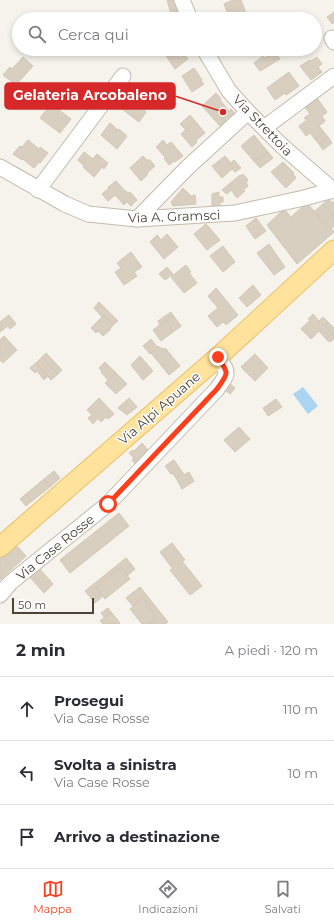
<!DOCTYPE html>
<html lang="it">
<head>
<meta charset="utf-8">
<style>
	:root { --surface:#fff; --page:#f2f2f3; --text:#2b2b33; --muted:#7c7c81; --line:#e1e1e2; --accent:#fc3f1d }
	body { margin:0; font-family:Montserrat,sans-serif; background:var(--page); color:var(--text) }
	.scale { position:absolute; left:12px; bottom:10px; width:82px; box-sizing:border-box; padding-left:4px; border:2px solid #4b4439; border-top:0; font-size:11px; line-height:14px; white-space:nowrap; color:#4b4439; -webkit-text-stroke:3px #fff; paint-order:stroke }
	.stop { position:absolute; width:12px; height:12px; margin:-9px; border:3px solid #fc3f1d; border-radius:50%; background:#fff }
	.stop.end { background:#fc3f1d; border-color:#fff; box-shadow:0 1px 4px #0008 }
	.list { margin:0; padding:0; list-style:none }
	h2 { display:flex; justify-content:space-between; align-items:center; height:52px; margin:0; padding:0 16px; font-size:17px }
	h2 small { font-size:13px; font-weight:400; color:var(--muted) }
	.list li { display:grid; grid-template-columns:26px 1fr auto; gap:12px; align-items:center; box-sizing:border-box; height:64px; padding:0 16px; border-top:1px solid var(--line) }
	.list b { display:block; font-size:15px; white-space:nowrap }
	.list p { margin:0; font-size:13px; white-space:nowrap; color:var(--muted) }
	.list em { font-size:13px; font-style:normal; color:var(--muted) }
	.icon { flex:none; width:22px; height:22px; fill:none; stroke:currentColor; stroke-width:2; stroke-linecap:round; stroke-linejoin:round }
	.map { position:relative; flex:none; width:334px; height:624px; overflow:hidden }
	.search { position:absolute; background:var(--surface); box-shadow:0 2px 6px #0003; left:12px; right:12px; top:12px; height:44px; display:flex; align-items:center; gap:10px; box-sizing:border-box; padding:0 14px; border-radius:22px; color:var(--muted); font-size:15px }
	.sheet { height:244px; background:var(--surface) }
	nav { display:flex; justify-content:space-around; align-items:center; box-sizing:border-box; height:56px; border-top:1px solid var(--line); background:var(--surface); font-size:11px; color:var(--muted) }
	nav a { display:grid; justify-items:center; gap:2px }
	nav .on { color:var(--accent) }
	.map>svg:first-child { display:block }
	.water { fill:#a9d4f2 }
	.building { fill:#d8cfc1; stroke:#d3c7b4 }
	.lines { fill:none; stroke-linecap:round; stroke-linejoin:round }
	.minor-casing { stroke:#c2bbae; stroke-width:17 }
	.major-casing { stroke:#e6c16a; stroke-width:21 }
	.minor { stroke:#fff; stroke-width:15 }
	.major { stroke:#ffe39c; stroke-width:19 }
	.route { stroke:#fc3f1d; stroke-width:5 }
	.labels { text-anchor:middle; stroke-width:3; stroke-linejoin:round; paint-order:stroke }
	.street-label { font-size:13px; fill:#4b4439; stroke:#fff }
	.leader { fill:none; stroke:#d62828; stroke-width:1.5 }
	.callout-dot { fill:#d62828; stroke:#fff; stroke-width:1.5 }
	.callout { fill:#d62828; stroke:#d62828; stroke-width:1.5 }
	.callout-label { font-size:14px; text-anchor:middle; font-weight:bold; fill:#fff }
</style>
</head>
<body>
<div class="map">
<svg width="334" height="624" viewBox="0 0 334 624">
	<rect width="100%" height="100%" fill="#f6f3ec"/>
	<!-- water -->
	<polygon class="water" points="303,387 318,406 308,414 293,394"/>
	<!-- building -->
	<g class="building">
		<polygon points="167,0 177,0 180,11 171,14"/>
		<polygon points="233,0 241,0 246,13 230,19 224,4"/>
		<polygon points="334,12 334,22 332,24 327,17"/>
		<polygon points="169,49 170,50 178,49 182,54 183,53 188,59 175,69 164,53"/>
		<polygon points="275,52 280,59 260,71 254,63 263,56 265,58"/>
		<polygon points="23,57 33,66 16,85 3,75 10,67 12,69"/>
		<polygon points="317,57 322,64 318,67 322,72 311,80 300,66 310,60 311,61"/>
		<polygon points="194,68 202,80 201,81 204,84 192,92 182,76"/>
		<polygon points="289,72 299,86 286,95 285,93 275,100 267,88"/>
		<polygon points="39,82 46,88 36,100 30,94"/>
		<polygon points="216,93 221,99 220,100 229,111 231,109 234,113 225,120 227,122 221,127 202,106"/>
		<polygon points="317,98 327,112 322,116 325,121 319,126 324,132 315,139 310,133 306,136 299,126 307,120 304,118 310,114 305,107"/>
		<polygon points="131,100 146,112 139,122 122,109 126,104 127,104"/>
		<polygon points="51,104 71,119 60,133 40,118"/>
		<polygon points="190,115 195,121 186,130 180,124"/>
		<polygon points="195,121 205,133 196,140 197,142 192,147 181,134"/>
		<polygon points="110,123 118,130 119,129 127,136 117,149 101,135"/>
		<polygon points="324,132 328,137 319,144 315,139"/>
		<polygon points="254,135 268,152 258,160 256,158 253,160 241,146"/>
		<polygon points="328,137 332,143 323,150 319,144"/>
		<polygon points="28,140 39,149 40,147 48,153 40,163 39,162 34,168 23,159 22,160 13,154 20,146 22,147"/>
		<polygon points="163,140 167,145 171,142 183,156 175,162 174,161 169,165 164,158 165,157 156,147"/>
		<polygon points="84,152 93,159 97,154 108,163 104,169 102,167 94,177 83,167 84,166 78,160"/>
		<polygon points="268,152 273,158 260,168 253,160 256,158 258,160"/>
		<polygon points="143,156 148,161 149,159 155,166 147,173 148,174 141,181 130,168"/>
		<polygon points="225,156 231,163 230,164 233,168 222,178 212,166"/>
		<polygon points="234,160 241,168 235,172 232,169 233,168 230,164"/>
		<polygon points="283,162 294,173 293,174 296,178 286,188 271,172"/>
		<polygon points="243,174 248,180 246,182 248,186 243,190 245,191 237,198 231,190 227,194 222,190 240,175 241,176"/>
		<polygon points="116,181 125,191 126,191 128,193 130,192 137,200 131,206 127,202 124,205 115,195 108,201 102,194 109,188 108,187"/>
		<polygon points="183,188 191,196 195,195 196,204 173,206 171,202"/>
		<polygon points="219,192 219,197 223,197 223,202 220,202 220,209 212,209 212,194"/>
		<polygon points="329,199 332,203 333,202 334,202 334,214 333,215 323,204"/>
		<polygon points="307,203 320,218 319,219 323,224 325,222 334,232 297,264 267,225 284,209 291,217"/>
		<polygon points="323,204 333,214 323,224 319,219 320,218 315,211"/>
		<polygon points="333,214 334,216 334,226 331,229 325,222"/>
		<polygon points="256,218 266,231 255,239 246,226"/>
		<polygon points="206,224 220,240 207,250 194,234"/>
		<polygon points="167,234 178,247 164,259 150,242 157,235 161,240"/>
		<polygon points="269,244 285,267 274,275 257,253"/>
		<polygon points="223,246 235,262 223,272 210,256"/>
		<polygon points="131,252 142,267 134,272 137,276 124,285 115,272 121,268 117,263"/>
		<polygon points="186,265 191,272 189,273 197,283 184,293 171,277"/>
		<polygon points="167,267 173,274 165,280 159,274"/>
		<polygon points="253,285 261,295 247,307 239,298"/>
		<polygon points="216,288 238,315 226,325 223,322 217,327 208,316 218,308 208,296"/>
		<polygon points="99,302 118,321 113,325 104,315 102,317 94,308"/>
		<polygon points="171,312 173,315 160,325 158,321"/>
		<polygon points="313,314 319,321 323,317 328,322 325,326 332,333 326,339 319,331 311,339 301,329 310,320 308,319"/>
		<polygon points="9,315 16,324 10,329 8,326 0,332 0,322"/>
		<polygon points="104,315 113,325 110,329 110,330 103,336 98,331 96,333 91,328"/>
		<polygon points="173,315 181,326 173,332 166,320"/>
		<polygon points="166,320 173,332 161,341 153,330"/>
		<polygon points="328,322 334,328 334,339 330,342 326,339 332,333 325,326"/>
		<polygon points="4,336 17,350 3,363 0,360 0,340"/>
		<polygon points="151,339 157,347 150,354 143,346"/>
		<polygon points="158,346 160,348 166,349 180,366 169,375 151,353"/>
		<polygon points="46,353 62,370 58,374 42,357"/>
		<polygon points="255,354 268,368 255,381 241,367"/>
		<polygon points="140,356 153,371 143,380 131,365"/>
		<polygon points="42,357 58,374 51,380 36,363"/>
		<polygon points="105,362 116,373 108,380 101,372 102,371 99,368"/>
		<polygon points="36,363 48,376 44,380 37,371 35,373 30,368"/>
		<polygon points="116,373 127,384 116,394 105,383"/>
		<polygon points="229,383 235,388 230,394 224,389"/>
		<polygon points="99,398 114,414 108,419 106,417 101,422 98,418 93,424 88,418 92,415 87,410"/>
		<polygon points="129,398 137,407 127,415 118,408"/>
		<polygon points="276,399 282,407 268,416 263,408"/>
		<polygon points="239,427 250,439 235,452 224,440"/>
		<polygon points="142,443 150,453 136,465 132,460 134,458 129,453 133,450 134,451"/>
		<polygon points="174,460 183,473 176,478 172,473 171,474 165,466"/>
		<polygon points="54,471 60,478 50,487 44,479"/>
		<polygon points="189,472 194,481 182,489 176,478 183,473 184,475"/>
		<polygon points="44,479 50,487 32,501 26,494"/>
		<polygon points="26,494 32,501 26,506 20,499"/>
		<polygon points="119,513 129,526 70,573 60,560"/>
		<polygon points="172,543 185,560 182,561 202,586 190,595 170,570 173,569 160,552"/>
		<polygon points="13,547 18,547 26,556 0,580 0,559"/>
		<polygon points="126,558 135,569 127,576 121,567 96,587 103,596 95,603 85,591"/>
		<polygon points="38,567 53,584 44,593 28,575"/>
		<polygon points="121,567 130,579 105,599 96,587"/>
		<polygon points="140,587 168,622 165,624 149,624 157,617 143,598 133,606 126,598"/>
		<polygon points="143,598 157,617 149,624 142,624 130,609"/>
		<polygon points="108,608 111,612 105,618 101,613"/>
		<polygon points="111,612 120,623 118,624 103,624 100,621"/>
	</g>
	<g class="lines">
		<defs>
			<g id="minor">
				<polyline points="182,0 190,19"/>
				<polyline points="332,38 334,42"/>
				<polyline points="204,49 229,91 248,112 282,146 334,191"/>
				<polyline points="264,128 334,76"/>
				<polyline points="0,167 65,204 88,214 137,219 235,213 304,198 333,190"/>
				<polyline points="38,190 123,76"/>
				<polyline points="137,219 188,167 248,112"/>
				<path d="M0,595l10,-12 98,-79 109,-115c12,-17 12,-15 1,-32"/>
			</g>
			<polyline id="major" points="0,547 218,357 334,250"/>
		</defs>
		<!-- minor casing -->
		<use href="#minor" class="minor-casing"/>
		<!-- major casing -->
		<use href="#major" class="major-casing"/>
		<!-- minor -->
		<use href="#minor" class="minor"/>
		<!-- major -->
		<use href="#major" class="major"/>
	</g>
	<g class="lines">
		<!-- route -->
		<path class="route" d="M108,504l109,-115c12,-17 12,-15 1,-32"/>
	</g>
	<g class="labels">
		<!-- street labels -->
		<g class="street-label">
			<text transform="translate(263 125) rotate(46)" y="5">Via Strettoia</text>
			<text transform="translate(174 216) rotate(-2)" y="5">Via A. Gramsci</text>
			<text transform="translate(159 408) rotate(-41)" y="5">Via Alpi Apuane</text>
			<text transform="translate(55 547) rotate(-39)" y="5">Via Case Rosse</text>
		</g>
	</g>
	<!-- callouts -->
	<path class="leader" d="M223 112L175 96"/>
	<circle class="callout-dot" cx="223" cy="112" r="4"/>
	<rect class="callout" x="5" y="83" width="170" height="26" rx="4"/>
	<g class="callout-label">
		<text x="90" y="100">Gelateria Arcobaleno</text>
	</g>
</svg>
<div class="scale">50 m</div>
<div class="stop" style="left:108px;top:504px"></div>
<div class="stop end" style="left:218px;top:357px"></div>
<div class="search"><svg class="icon" aria-label="search" viewBox="0 0 24 24"><circle cx="10" cy="10" r="6"/><path d="M15 15l6 6"/></svg>Cerca qui</div>
</div>
<section class="sheet">
<h2>2 min<small>A piedi · 120 m</small></h2>
<ul class="list">
<li><svg class="icon" aria-label="ahead" viewBox="0 0 24 24"><path d="M12 20V5M6 11l6-6 6 6"/></svg><div><b>Prosegui</b><p>Via Case Rosse</p></div><em>110 m</em></li>
<li><svg class="icon" aria-label="left" viewBox="0 0 24 24"><path d="M17 20v-9H6M10 6l-5 5 5 5"/></svg><div><b>Svolta a sinistra</b><p>Via Case Rosse</p></div><em>10 m</em></li>
<li><svg class="icon" aria-label="arrive" viewBox="0 0 24 24"><path d="M6 21V4h12l-3 4 3 4H6"/></svg><div><b>Arrivo a destinazione</b></div></li>
</ul>
</section>
<nav>
<a class="on"><svg class="icon" aria-label="map" viewBox="0 0 24 24"><path d="M3 6l6-2 6 2 6-2v14l-6 2-6-2-6 2zM9 4v14M15 6v14"/></svg>Mappa</a>
<a><svg class="icon" aria-label="directions" viewBox="0 0 24 24"><path d="M12 3l9 9-9 9-9-9zM9 14v-3h6M13 9l2 2-2 2"/></svg>Indicazioni</a>
<a><svg class="icon" aria-label="saved" viewBox="0 0 24 24"><path d="M7 4h10v16l-5-4-5 4z"/></svg>Salvati</a>
</nav>
</body>
</html>
